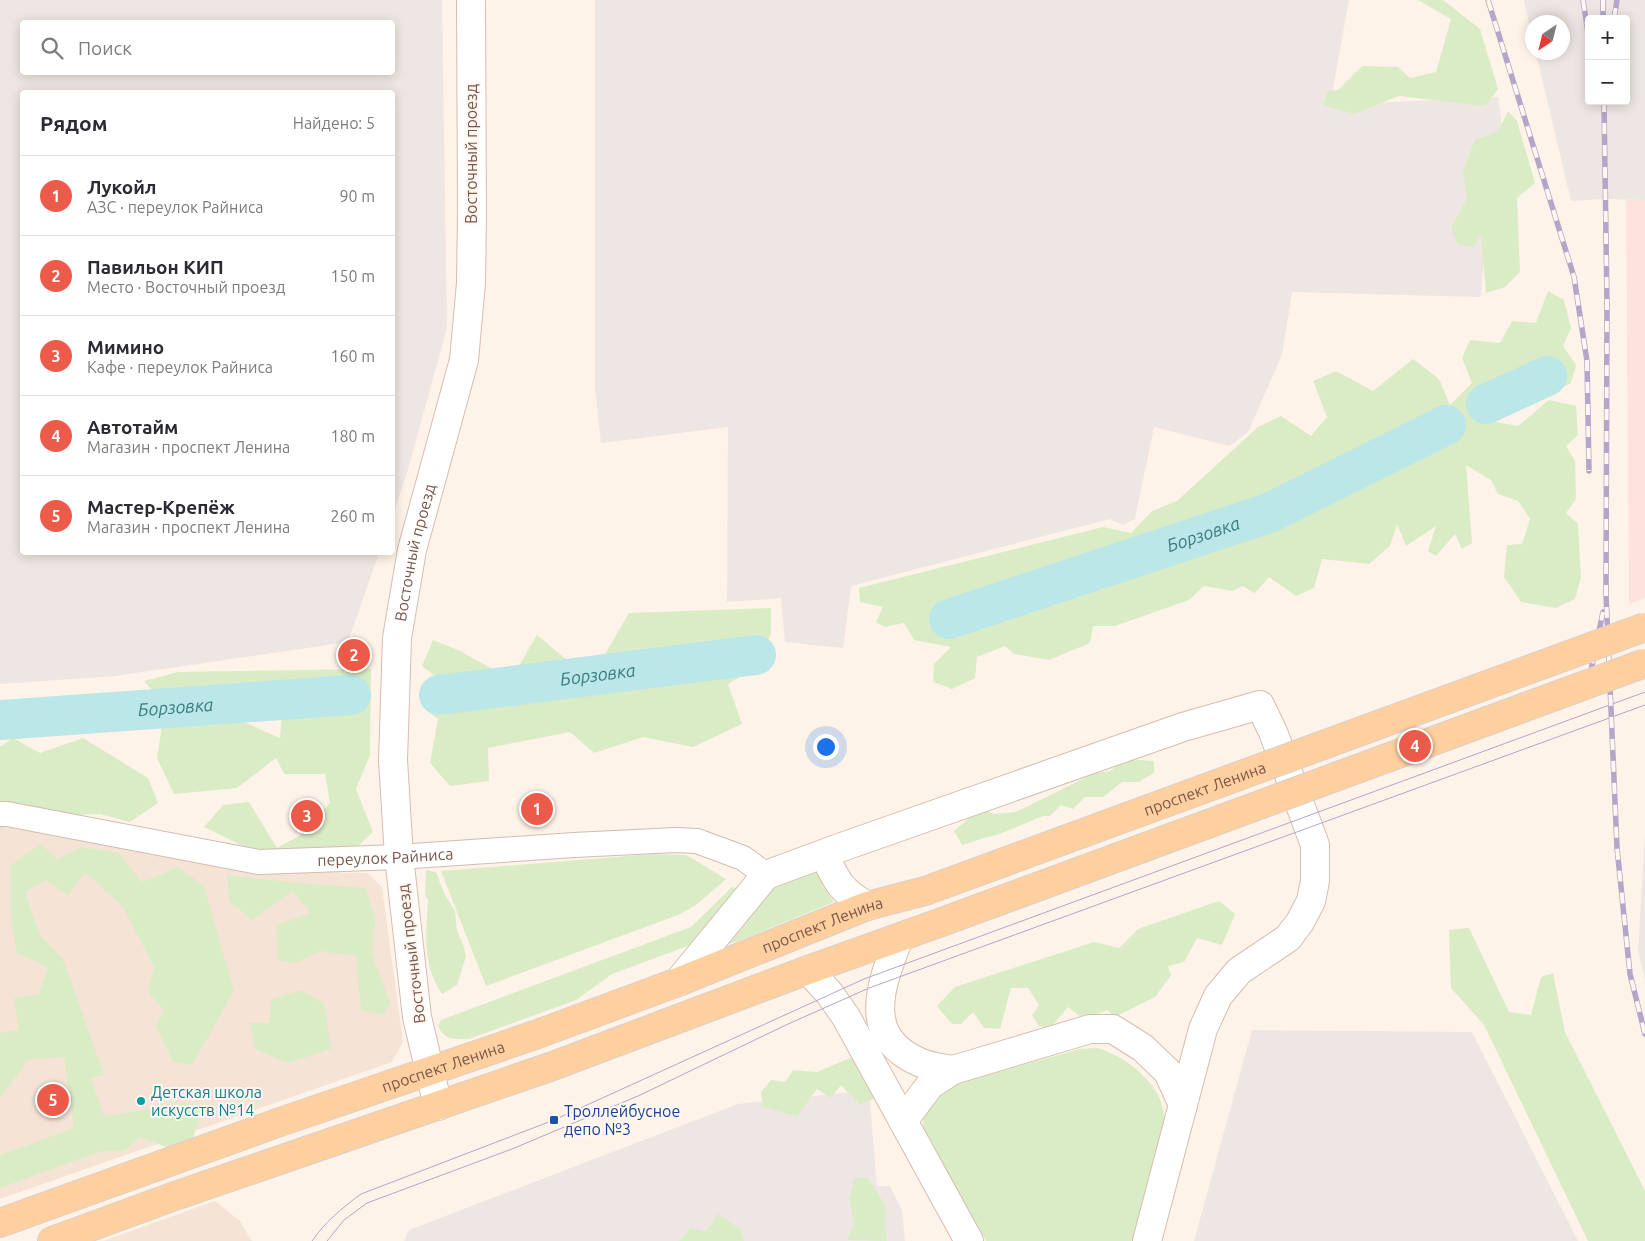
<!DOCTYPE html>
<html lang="ru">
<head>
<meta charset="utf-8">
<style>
	:root { --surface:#fff; --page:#f7f7f7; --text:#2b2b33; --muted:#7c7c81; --line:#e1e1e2; --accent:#ec5a49 }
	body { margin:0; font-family:Ubuntu,sans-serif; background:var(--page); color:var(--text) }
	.controls { position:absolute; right:15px; top:15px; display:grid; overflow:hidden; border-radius:5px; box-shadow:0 2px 12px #0003 }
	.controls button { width:45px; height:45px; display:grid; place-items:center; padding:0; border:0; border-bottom:1px solid var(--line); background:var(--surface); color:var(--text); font:25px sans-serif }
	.compass { position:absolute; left:1525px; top:15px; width:45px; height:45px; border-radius:50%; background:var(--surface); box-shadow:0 2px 12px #0003; rotate:215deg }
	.you { position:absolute; left:825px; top:746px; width:18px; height:18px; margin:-12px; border:4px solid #fff; border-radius:50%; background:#1a73e8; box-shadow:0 0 0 8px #1a73e833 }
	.badge { display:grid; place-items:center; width:32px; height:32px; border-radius:50%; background:var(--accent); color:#fff; font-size:16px; font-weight:700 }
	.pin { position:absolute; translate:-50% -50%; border:2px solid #fff; box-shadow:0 1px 5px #0006 }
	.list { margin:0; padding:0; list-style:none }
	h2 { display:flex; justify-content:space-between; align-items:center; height:65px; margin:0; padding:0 20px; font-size:21px }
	h2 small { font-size:16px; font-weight:400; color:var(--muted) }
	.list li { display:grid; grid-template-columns:32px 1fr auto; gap:15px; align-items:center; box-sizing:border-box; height:80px; padding:0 20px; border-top:1px solid var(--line) }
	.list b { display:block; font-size:19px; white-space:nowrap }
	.list p { margin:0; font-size:16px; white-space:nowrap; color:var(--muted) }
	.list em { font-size:16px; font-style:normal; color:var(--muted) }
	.icon { flex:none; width:28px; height:28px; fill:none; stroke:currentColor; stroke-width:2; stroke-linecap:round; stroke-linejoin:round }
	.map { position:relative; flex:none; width:1645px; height:1241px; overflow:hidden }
	.search { position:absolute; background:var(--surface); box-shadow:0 2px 12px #0003; left:20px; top:20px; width:375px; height:55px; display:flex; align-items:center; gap:12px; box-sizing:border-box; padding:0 18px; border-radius:5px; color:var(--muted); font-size:19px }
	.panel { position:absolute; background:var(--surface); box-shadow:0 2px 12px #0003; left:20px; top:90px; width:375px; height:465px; border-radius:5px }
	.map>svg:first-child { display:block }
	.residential { fill:#f5e4d6 }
	.commercial { fill:#fee2dc }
	.industrial { fill:#eee6e2; fill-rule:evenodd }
	.green { fill:#daecc5 }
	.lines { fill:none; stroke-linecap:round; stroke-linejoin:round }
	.river { stroke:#bbe7e9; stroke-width:40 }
	.street-casing { stroke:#d3bbb0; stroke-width:26 }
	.secondary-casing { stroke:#d8bcaf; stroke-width:30 }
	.primary-casing { stroke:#d9d0cc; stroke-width:30 }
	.street { stroke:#fff; stroke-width:24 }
	.secondary { stroke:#fff; stroke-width:28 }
	.primary { stroke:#fecf9f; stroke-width:28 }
	.tram { stroke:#b4a5c9; stroke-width:1 }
	.rail-casing { stroke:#b4a5c9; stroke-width:5.5 }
	.rail { stroke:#fff7f0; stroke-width:4; stroke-dasharray:11; stroke-linecap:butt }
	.primary-bridge-casing { stroke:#d9d0cc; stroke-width:30; stroke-linecap:butt }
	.primary-bridge { stroke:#fecf9f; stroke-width:28 }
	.culture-dot { fill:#0f9aa8; stroke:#fff7f0; stroke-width:2 }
	.transit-dot { fill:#1a4fb4; stroke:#fff7f0; stroke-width:2 }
	.labels { text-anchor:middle; stroke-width:4; stroke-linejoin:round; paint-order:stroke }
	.street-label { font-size:16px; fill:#79564a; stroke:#fff7f0 }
	.culture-label { font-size:16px; fill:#0d838f; stroke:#fff7f0; text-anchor:start }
	.transit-label { font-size:16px; fill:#164399; stroke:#fff7f0; text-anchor:start }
	.water-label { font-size:18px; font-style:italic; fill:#3c7c7f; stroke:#fff7f0 }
</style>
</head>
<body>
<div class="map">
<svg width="1645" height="1241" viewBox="0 0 1645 1241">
	<rect width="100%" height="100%" fill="#fdf3e8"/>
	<!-- residential -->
	<g class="residential">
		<polygon points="0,825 17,825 300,872 367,873 382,887 403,1042 392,1062 0,1199"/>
		<polygon points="215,1201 240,1221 252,1241 103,1241"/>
	</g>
	<!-- commercial -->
	<polygon class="commercial" points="1626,200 1645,200 1645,598 1629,604"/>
	<!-- industrial -->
	<g class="industrial">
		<path d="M0,0h442l5,328 -40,145 -14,41 -1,-422h-370v460l357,1 -31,89 -233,34 -115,8zM22,22h370v50h-370z"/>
		<polygon points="595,0 1349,0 1330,105 1498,97 1511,192 1489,194 1481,297 1292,292 1282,355 1248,432 1230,446 1154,427 1135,519 1123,525 1110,519 851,586 843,648 785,642 781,598 727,602 728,427 601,443 595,388"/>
		<path d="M1524,0h121v200l-40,-1 -34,2 -35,-148 26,-1v-30h-30v15zM1589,19h37v82h-37z"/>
		<polygon points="1645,834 1645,980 1638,951"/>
		<polygon points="1252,1030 1472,1032 1578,1241 1194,1241"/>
		<polygon points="869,1090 877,1186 890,1186 902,1210 905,1241 404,1241 409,1230 738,1104"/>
	</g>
	<!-- green -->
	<g class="green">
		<polygon points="1418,0 1443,0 1480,29 1498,89 1485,106 1399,96 1354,114 1323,105 1327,91 1338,90 1362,66 1398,67 1410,78 1436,72 1451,19"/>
		<polygon points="1508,111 1517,121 1535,183 1517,198 1520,272 1505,287 1486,293 1481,235 1473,247 1458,244 1451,228 1467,198 1463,171 1475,140 1498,132"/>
		<polygon points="1548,291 1564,300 1571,328 1563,346 1576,365 1571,383 1566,386 1555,379 1535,386 1516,374 1505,390 1493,391 1496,422 1518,426 1549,400 1576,406 1578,435 1566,446 1575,461 1576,499 1566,513 1578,524 1581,578 1575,599 1556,608 1521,602 1504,577 1507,545 1522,544 1530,519 1518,501 1498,494 1491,480 1466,465 1472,543 1462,549 1455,534 1436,556 1428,551 1436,526 1406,546 1397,524 1390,546 1369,564 1322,559 1314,588 1296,596 1269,577 1255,593 1242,586 1233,591 1204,586 1189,600 1115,626 1093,626 1090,643 1049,660 1014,654 1005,646 977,657 975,678 952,689 933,682 934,664 951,647 914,640 904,623 885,627 876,622 883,607 860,602 859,588 1103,527 1131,533 1152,511 1177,501 1258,427 1281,416 1311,436 1327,417 1313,381 1336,371 1373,391 1413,359 1439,379 1450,405 1472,383 1462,358 1470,340 1500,343 1512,321 1536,323"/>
		<polygon points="771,608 771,633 756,667 728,684 742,724 693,747 643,737 594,753 570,732 488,748 489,781 450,786 430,763 438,719 427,711 436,677 422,666 433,640 458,650 511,679 537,635 568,661 601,661 629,613"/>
		<polygon points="371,669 370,755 356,789 373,832 356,848 280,854 245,847 204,827 223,805 249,802 277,848 299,836 330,803 325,774 284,774 276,758 237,788 174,794 157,758 163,720 235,718 280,738 284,685 152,690 144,681 178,672"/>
		<polygon points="13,738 40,753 83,738 148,778 158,803 130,822 100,814 66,815 33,807 0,830 0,747"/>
		<polygon points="1125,759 1154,761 1154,773 1138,782 1122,782 1103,797 1085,797 1073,809 1061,805 1050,816 1043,816 997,835 988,837 962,845 954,831 967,820 971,811 983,809 993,814 1016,812 1095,773 1110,771"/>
		<polygon points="40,844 58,859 81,847 119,853 142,882 178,867 204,886 234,991 192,1065 173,1062 156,1026 164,1010 148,992 154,967 123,907 85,872 68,896 46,880 25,892 39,934 63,959 104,1075 91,1079 104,1116 187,1103 200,1111 193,1139 166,1147 140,1137 124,1151 102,1151 0,1188 0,1155 74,1128 64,1057 28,1060 0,1098 0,1033 19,1030 14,998 39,994 48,967 17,953 11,921 10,866"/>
		<polygon points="653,854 686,855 726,879 696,905 678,915 486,986 441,871"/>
		<polygon points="821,866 822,885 834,902 739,941 717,947 765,893 787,878"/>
		<path d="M426,870l10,2 8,21 11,18 2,19 7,17 2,9 -9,29 -15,9c-20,-30 -16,-59 -14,-94l-3,-5z"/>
		<polygon points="227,875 308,884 366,888 375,919 372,954 390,1003 382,1015 361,1010 356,956 321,951 293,964 278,960 276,925 310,913 293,891 252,920 229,901"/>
		<path d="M732,887l4,1v4l-43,52 -81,30 -36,26 -107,39c-15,0 -24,2 -31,-13l3,-6 250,-93z"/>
		<polygon points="1219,901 1235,914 1222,945 1197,938 1184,962 1168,966 1171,975 1155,997 1115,1017 1107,1010 1084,1019 1068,1007 1050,1028 1039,1026 1032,1015 1039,1005 1028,988 1011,988 1000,1029 984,1028 973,1012 961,1024 952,1024 937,1006 955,987 1094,942 1119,948 1138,929"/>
		<polygon points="1469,928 1509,1012 1531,1015 1541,977 1553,973 1565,1032 1645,1191 1645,1241 1588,1241 1484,1025 1451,988 1449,930"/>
		<polygon points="301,990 324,1003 331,1049 288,1063 255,1049 250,1023 269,1023 272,999"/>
		<path d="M1097,1048c24,6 56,30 64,54 2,6 3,13 4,19l-32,120h-147l-61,-104c-6,-25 4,-37 24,-51l131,-37z"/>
		<polygon points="850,1058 864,1068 877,1097 860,1105 841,1085 831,1098 817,1089 797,1116 763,1107 761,1092 771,1080 785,1082 793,1070 817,1072"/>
		<polygon points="855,1178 868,1178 885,1205 885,1229 887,1241 847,1240 854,1225 849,1199"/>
		<polygon points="718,1214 740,1229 744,1241 679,1241 691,1228 705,1232"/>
	</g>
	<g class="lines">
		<!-- river -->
		<g class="river">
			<polyline points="1486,404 1547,376"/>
			<path id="s1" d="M949,619l320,-106 177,-88"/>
			<path id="s2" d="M439,695l317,-40"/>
			<path id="s3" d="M0,720l351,-25"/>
		</g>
		<defs>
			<g id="street">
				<path id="s4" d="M0,814h7l252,48 140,-5 175,-12 102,-5 21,1 46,17 23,17"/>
			</g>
			<g id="secondary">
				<path d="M824,854c13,28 16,36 43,52"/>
				<path d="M899,938c-18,46 -39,98 20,124 10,5 24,6 34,8"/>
				<polyline points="808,970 830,994 846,1017 969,1241"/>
				<polyline points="678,982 766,875 842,847 1183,727 1260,705 1273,732 1315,845 1315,881 1311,901 1300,922 1288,938 1239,971 1218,996 1203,1029 1147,1241"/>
				<path id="s5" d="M438,1106l-21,-89 -18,-160 -6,-97 4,-122 15,-88 52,-190 7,-77 1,-70 -1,-213"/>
				<polyline points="903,1121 930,1085 953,1070 1090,1029 1113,1029 1143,1048 1168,1072 1183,1105"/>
			</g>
			<g id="primary">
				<path id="s6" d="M0,1223l280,-101 255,-87 143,-53 189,-76 58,-15"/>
				<polyline points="52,1241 172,1197 550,1067 808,970 939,923"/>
			</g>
		</defs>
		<!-- street casing -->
		<use href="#street" class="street-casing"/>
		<!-- secondary casing -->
		<use href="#secondary" class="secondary-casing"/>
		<!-- primary casing -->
		<use href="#primary" class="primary-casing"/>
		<!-- street -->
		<use href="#street" class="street"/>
		<!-- secondary -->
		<use href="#secondary" class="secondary"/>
		<!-- primary -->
		<use href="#primary" class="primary"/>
		<!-- tram -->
		<g class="tram">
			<path d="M312,1241c13,-19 30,-33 49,-47l193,-74 310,-141 781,-287"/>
			<polyline points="327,1241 344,1220 367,1203 512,1149 638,1096 786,1025 869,988 1645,705"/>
		</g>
		<defs>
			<g id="rail">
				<polyline points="1488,0 1574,277 1587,361 1589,471"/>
				<polyline points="1583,0 1589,39"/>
				<polyline points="1603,0 1603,19"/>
				<polyline points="1614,19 1617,0"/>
				<polyline points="1604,101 1607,304 1606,594 1617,848 1630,974 1645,1034"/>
				<polyline points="1588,685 1603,612"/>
			</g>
		</defs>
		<!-- rail casing -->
		<use href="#rail" class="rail-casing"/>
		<!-- rail -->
		<use href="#rail" class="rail"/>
		<defs>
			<g id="primary-bridge">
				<path id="s7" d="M925,891l720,-264"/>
				<polyline points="939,923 1645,663"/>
			</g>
		</defs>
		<!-- primary-bridge casing -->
		<use href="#primary-bridge" class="primary-bridge-casing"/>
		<!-- primary-bridge -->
		<use href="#primary-bridge" class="primary-bridge"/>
	</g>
	<!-- markers -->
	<circle class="culture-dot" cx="141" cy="1101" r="5"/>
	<rect class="transit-dot" x="549" y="1115" width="10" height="10" rx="2.5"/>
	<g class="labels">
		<!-- street labels -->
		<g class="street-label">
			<text transform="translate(471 154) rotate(-90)" y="6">Восточный проезд</text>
			<text dy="6" stroke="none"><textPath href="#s5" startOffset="559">Восточный проезд</textPath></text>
			<text dy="6" stroke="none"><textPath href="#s7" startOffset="298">проспект Ленина</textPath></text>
			<text dy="6" stroke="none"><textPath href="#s4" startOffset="390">переулок Райниса</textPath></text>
			<text dy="6" stroke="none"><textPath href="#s6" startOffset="875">проспект Ленина</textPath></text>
			<text transform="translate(411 954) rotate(-97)" y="6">Восточный проезд</text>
			<text dy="6" stroke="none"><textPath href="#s6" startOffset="470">проспект Ленина</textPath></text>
		</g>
		<!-- culture labels -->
		<g class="culture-label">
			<text x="151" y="1098">Детская школа<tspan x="151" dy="18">искусств №14</tspan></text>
		</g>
		<!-- transit labels -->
		<g class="transit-label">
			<text x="564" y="1117">Троллейбусное<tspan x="564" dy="18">депо №3</tspan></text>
		</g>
		<!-- water labels -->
		<g class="water-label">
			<text dy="6" stroke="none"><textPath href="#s1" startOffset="268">Борзовка</textPath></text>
			<text dy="6" stroke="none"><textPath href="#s2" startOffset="160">Борзовка</textPath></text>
			<text dy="6" stroke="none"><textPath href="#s3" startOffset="176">Борзовка</textPath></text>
		</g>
	</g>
</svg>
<div class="controls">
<button>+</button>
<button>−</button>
</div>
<svg class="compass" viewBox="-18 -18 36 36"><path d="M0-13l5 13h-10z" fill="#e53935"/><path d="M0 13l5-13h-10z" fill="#7c7c81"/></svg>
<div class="you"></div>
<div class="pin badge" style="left:537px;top:809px">1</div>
<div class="pin badge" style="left:354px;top:655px">2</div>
<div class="pin badge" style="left:307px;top:816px">3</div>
<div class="pin badge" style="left:1415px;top:746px">4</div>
<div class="pin badge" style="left:53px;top:1100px">5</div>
<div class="search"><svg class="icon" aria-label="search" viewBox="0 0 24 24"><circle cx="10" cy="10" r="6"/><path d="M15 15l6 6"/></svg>Поиск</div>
<section class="panel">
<h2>Рядом<small>Найдено: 5</small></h2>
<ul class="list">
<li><span class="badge">1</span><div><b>Лукойл</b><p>АЗС · переулок Райниса</p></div><em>90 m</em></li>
<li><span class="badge">2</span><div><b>Павильон КИП</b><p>Место · Восточный проезд</p></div><em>150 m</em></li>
<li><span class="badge">3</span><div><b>Мимино</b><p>Кафе · переулок Райниса</p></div><em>160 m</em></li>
<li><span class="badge">4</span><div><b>Автотайм</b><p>Магазин · проспект Ленина</p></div><em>180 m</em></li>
<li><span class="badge">5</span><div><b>Мастер-Крепёж</b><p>Магазин · проспект Ленина</p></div><em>260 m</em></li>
</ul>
</section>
</div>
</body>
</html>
